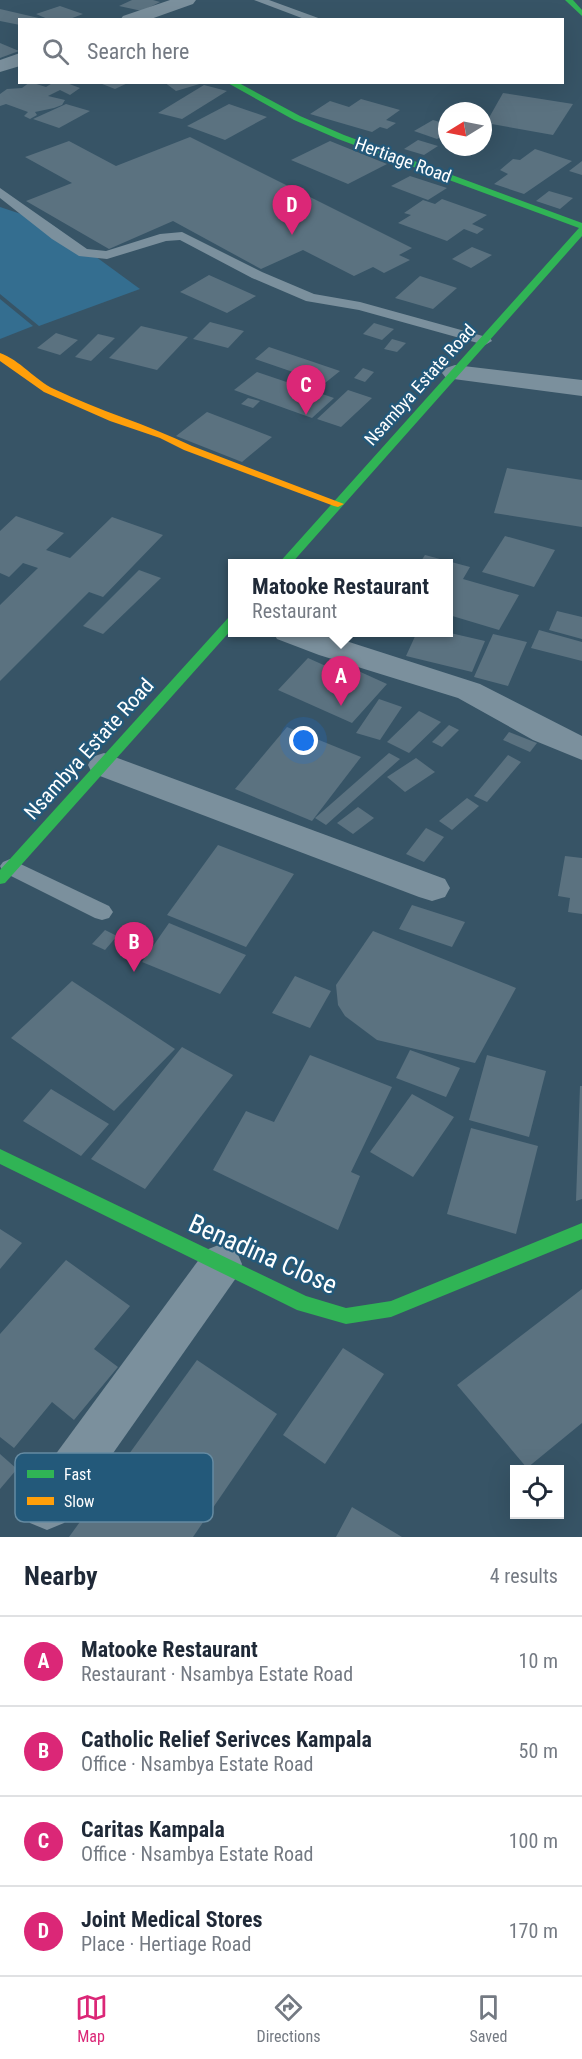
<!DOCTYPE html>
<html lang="en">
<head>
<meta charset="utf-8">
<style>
	:root { --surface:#fff; --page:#f2f2f3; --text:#1f2937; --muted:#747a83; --line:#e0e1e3; --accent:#db2777 }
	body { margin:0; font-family:"Roboto Condensed",sans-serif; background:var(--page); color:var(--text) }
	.controls { position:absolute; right:18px; bottom:18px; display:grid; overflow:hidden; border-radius:0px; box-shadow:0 6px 24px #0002 }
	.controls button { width:54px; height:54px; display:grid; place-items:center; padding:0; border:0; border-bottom:2px solid var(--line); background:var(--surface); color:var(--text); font:30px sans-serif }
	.compass { position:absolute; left:438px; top:102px; width:54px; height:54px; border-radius:50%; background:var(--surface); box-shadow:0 6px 24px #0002; rotate:260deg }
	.you { position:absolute; left:304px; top:741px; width:21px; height:21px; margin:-15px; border:4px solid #fff; border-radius:50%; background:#1a73e8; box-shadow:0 0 0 9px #1a73e833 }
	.badge { display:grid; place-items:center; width:39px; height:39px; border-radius:50%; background:var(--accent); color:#fff; font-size:20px; font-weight:700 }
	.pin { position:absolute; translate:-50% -50px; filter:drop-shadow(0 2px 3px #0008) }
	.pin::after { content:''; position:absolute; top:32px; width:21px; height:18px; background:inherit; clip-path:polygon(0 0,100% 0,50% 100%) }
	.popup { position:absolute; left:228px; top:559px; width:225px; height:78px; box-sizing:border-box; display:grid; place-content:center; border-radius:0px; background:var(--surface); filter:drop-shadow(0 2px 4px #0005); font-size:20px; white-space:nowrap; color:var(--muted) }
	.popup b { font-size:22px; color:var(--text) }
	.popup::after { content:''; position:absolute; left:50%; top:100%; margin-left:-12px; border:12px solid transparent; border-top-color:var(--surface) }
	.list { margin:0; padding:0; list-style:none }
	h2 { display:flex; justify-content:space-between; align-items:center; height:78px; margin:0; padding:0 24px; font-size:26px }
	h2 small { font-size:20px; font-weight:400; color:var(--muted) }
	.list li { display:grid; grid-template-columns:39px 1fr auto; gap:18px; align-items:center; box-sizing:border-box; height:90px; padding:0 24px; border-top:2px solid var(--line) }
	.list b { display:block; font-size:22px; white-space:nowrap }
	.list p { margin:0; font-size:20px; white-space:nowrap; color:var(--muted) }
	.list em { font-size:20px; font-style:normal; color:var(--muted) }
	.icon { flex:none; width:33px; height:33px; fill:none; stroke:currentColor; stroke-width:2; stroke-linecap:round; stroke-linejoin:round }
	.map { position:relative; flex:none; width:582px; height:1537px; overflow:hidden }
	.search { position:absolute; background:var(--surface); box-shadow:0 6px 24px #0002; left:18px; right:18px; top:18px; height:66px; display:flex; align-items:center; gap:15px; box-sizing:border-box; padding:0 21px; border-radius:0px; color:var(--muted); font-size:22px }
	.sheet { height:438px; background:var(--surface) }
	nav { display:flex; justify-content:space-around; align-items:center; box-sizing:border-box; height:84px; border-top:2px solid var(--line); background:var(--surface); font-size:16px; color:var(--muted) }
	nav a { display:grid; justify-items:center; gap:3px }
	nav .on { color:var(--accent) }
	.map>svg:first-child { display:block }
	.green { fill:#346e90 }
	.building { fill:#5b7280 }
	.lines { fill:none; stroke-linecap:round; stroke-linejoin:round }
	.lane { fill:#7b909d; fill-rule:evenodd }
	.street { fill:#7b909d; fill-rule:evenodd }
	.fast { fill:#30b455; fill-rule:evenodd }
	.slow { fill:#ff9f0a; fill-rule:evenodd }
	.labels { text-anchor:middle; stroke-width:4.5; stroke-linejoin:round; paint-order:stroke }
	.far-street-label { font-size:18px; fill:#fff; stroke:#23597a }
	.street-label { font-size:21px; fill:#fff; stroke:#23597a }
	.near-street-label { font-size:26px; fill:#fff; stroke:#23597a }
	.key { fill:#23597a; stroke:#658ba2; stroke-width:1.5 }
	.key-label { font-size:16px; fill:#fff }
</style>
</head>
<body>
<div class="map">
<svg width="582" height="1537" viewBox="0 0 582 1537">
	<rect width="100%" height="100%" fill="#375466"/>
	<!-- green -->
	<g class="green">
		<polygon points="0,207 51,224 140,289 39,326 0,294"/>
		<polygon points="0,299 33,326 0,339"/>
	</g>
	<!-- building -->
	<g class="building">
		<polygon points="132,0 153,0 160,2 142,11 119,6"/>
		<polygon points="60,6 83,14 67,20 50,20 36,14"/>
		<polygon points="0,9 43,19 43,20 20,20 20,25 0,21"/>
		<polygon points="0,43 19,51 0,58"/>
		<polygon points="30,82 46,87 54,82 64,82 80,88 70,95 60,90 48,96 65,100 62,105 54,108 35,112 37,115 30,119 24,116 28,112 6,104 0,106 0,94 7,89 22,88"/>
		<polygon points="97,82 130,82 115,89"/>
		<polygon points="164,82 203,82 203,83 176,91"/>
		<polygon points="204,85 227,91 182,119 158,113"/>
		<polygon points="503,93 573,104 553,135 486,123"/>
		<polygon points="361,99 400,110 386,120 396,123 387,129 380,127 372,132 310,114 330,101 349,107"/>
		<polygon points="66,104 90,111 59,128 33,119"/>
		<polygon points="229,104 267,117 225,140 187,126"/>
		<polygon points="433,120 447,124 447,133 437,139 414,131"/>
		<polygon points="190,137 412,248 399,255 410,260 384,273 373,267 354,276 303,250 261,269 173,221 109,249 26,201 72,183 25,157 69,141 116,166"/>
		<polygon points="418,140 438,146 424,155 404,149"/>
		<polygon points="330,141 387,164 348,184 291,160"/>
		<polygon points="535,149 572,161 524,194 494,184 508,174 500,170 513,159 520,160"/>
		<polygon points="582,161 582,175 569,171"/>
		<polygon points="410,176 447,188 428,200 391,186"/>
		<polygon points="549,191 573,198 560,209 536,201"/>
		<polygon points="442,199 487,215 472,224 484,229 477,234 464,229 447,241 398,223 411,215 404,213 423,200 435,204"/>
		<polygon points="472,247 492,255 471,268 452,259"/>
		<polygon points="209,275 256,296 227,313 180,292"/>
		<polygon points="420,276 457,288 433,309 395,298"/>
		<polygon points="210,322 244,331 228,348 193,339"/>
		<polygon points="374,323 394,329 382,340 363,334"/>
		<polygon points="141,326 188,337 157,370 109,358"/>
		<polygon points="56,333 78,340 60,355 37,348"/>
		<polygon points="98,334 115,338 91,361 75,357"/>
		<polygon points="392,339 406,343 397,352 384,349"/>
		<polygon points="269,347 340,371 325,383 255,359"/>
		<polygon points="363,368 374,372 365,382 354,378"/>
		<polygon points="257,372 334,398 312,418 234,390"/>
		<polygon points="348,390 372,398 341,427 317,419"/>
		<polygon points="248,398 260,401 253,408 241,404"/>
		<polygon points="207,412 272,437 242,462 176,436"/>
		<polygon points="507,468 582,480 582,527 494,513"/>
		<polygon points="16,516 64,533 46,550 70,558 112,517 163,535 103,597 89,592 0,681 0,605 38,568 23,563 9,577 0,573 0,531"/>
		<polygon points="505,536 555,550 534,587 482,572"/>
		<polygon points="425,555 470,567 463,579 519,595 499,630 449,615 449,564 419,564"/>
		<polygon points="139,570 161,578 103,634 83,626"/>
		<polygon points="557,611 582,617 582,639 549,630"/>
		<polygon points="539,630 582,642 582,661 531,648"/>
		<polygon points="417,632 446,632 485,641 472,672 406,656"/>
		<polygon points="493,634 527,642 508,686 474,677"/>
		<polygon points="308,658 348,676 354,669 387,684 352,723 278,690"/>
		<polygon points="379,699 402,707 380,740 356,733"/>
		<polygon points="419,711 441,722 409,753 387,742"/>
		<polygon points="449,725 459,730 442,747 432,742"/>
		<polygon points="287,727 361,757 312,821 235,789"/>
		<polygon points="509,732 537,743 530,752 503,740"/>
		<polygon points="389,753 400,759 326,825 315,818"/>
		<polygon points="508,755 521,762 487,802 474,796"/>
		<polygon points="416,758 435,772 405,792 387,777"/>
		<polygon points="467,798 479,806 452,830 439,821"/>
		<polygon points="358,807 374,818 353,834 337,823"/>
		<polygon points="426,828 444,837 424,862 406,854"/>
		<polygon points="218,845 294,874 246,947 167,915"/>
		<polygon points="565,856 582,858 582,914 568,912 570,898 558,896"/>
		<polygon points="412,905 465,922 452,947 399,929"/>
		<polygon points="169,923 246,955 220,994 142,962"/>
		<polygon points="105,930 117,936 105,950 92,944"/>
		<polygon points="373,931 516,988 475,1063 377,1040 345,1016 338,1005 336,985"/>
		<polygon points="295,976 331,991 310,1028 272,1013"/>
		<polygon points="72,981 175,1049 114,1111 11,1038"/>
		<polygon points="182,1047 233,1075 145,1189 91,1159"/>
		<polygon points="410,1050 460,1068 446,1097 396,1078"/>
		<polygon points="310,1055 392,1087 351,1172 360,1176 338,1230 213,1170 246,1111 274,1122"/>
		<polygon points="487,1055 546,1071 529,1137 469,1120"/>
		<polygon points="580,1086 582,1086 582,1199 576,1201"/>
		<polygon points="51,1089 109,1124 81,1156 23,1121"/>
		<polygon points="412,1094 454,1117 413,1177 370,1152"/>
		<polygon points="471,1128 538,1146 516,1234 447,1214"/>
		<polygon points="0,1229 22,1243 0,1269"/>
		<polygon points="66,1260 130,1306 94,1349 118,1367 74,1420 52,1402 14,1448 0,1437 0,1334"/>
		<polygon points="582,1289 582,1423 527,1468 457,1385"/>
		<polygon points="343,1348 384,1374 325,1464 283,1435"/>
		<polygon points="197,1360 277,1414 193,1537 69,1537"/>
		<polygon points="0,1454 17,1469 0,1489"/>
		<polygon points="352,1507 402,1537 336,1537"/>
	</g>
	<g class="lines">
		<!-- lane -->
		<g class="lane">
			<polygon points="254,0 269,0 321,19 307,20"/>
			<polygon points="0,188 87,249 106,251 160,234 182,232 262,272 314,294 360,302 490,338 492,341 485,345 359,310 306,301 252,278 180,240 166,241 107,259 79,256 52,239 0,198"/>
			<polygon points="10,859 109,906 113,912 109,918 102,920 95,918 3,872 0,866 3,862"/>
		</g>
		<!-- street -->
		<g class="street">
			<polygon points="170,0 196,0 193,4 148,20 120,20 123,16"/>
			<polygon points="20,53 20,66 0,72 0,60"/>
			<polygon points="455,365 582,380 582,396 446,378 442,373 446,368"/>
			<polygon points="273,632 318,632 480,684 582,736 582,760 533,740 458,698 319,655 277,639"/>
			<polygon points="104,753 445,879 450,888 445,897 432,901 419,897 92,773 88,765 92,757"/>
			<polygon points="221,1244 236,1250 242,1264 236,1278 64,1523 47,1530 30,1523 23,1506 30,1489 206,1250"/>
		</g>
		<!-- fast -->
		<g class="fast">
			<polygon points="565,0 573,0 582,10 582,16"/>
			<polygon points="226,82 237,82 300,116 344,135 582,223 582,236 291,564 278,564 579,228 338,139 294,120"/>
			<polygon points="233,616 233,628 5,883 0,884 0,870 229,617"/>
			<polygon points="0,1149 306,1296 346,1308 391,1301 582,1223 582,1239 391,1317 346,1324 297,1310 0,1164"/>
		</g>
		<!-- slow -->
		<path class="slow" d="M0,353c20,7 35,27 54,36 45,22 93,35 138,57l152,58 -6,3 -4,-1 -150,-56 -24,-12 -50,-17 -66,-29 -44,-31z"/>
	</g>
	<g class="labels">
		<!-- far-street labels -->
		<g class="far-street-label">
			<text transform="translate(403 160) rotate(20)" y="6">Hertiage Road</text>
			<text transform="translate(420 385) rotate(-48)" y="6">Nsambya Estate Road</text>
		</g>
		<!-- street labels -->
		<g class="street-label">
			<text transform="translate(89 749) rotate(-48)" y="7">Nsambya Estate Road</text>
		</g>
		<!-- near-street labels -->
		<g class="near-street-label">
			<text transform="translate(263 1254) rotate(24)" y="9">Benadina Close</text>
		</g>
	</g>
	<!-- legend -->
	<rect x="15" y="1453" width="198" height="69" rx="9" class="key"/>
	<rect x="27" y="1470" width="27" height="8" fill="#30b455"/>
	<rect x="27" y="1497" width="27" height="8" fill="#ff9f0a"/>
	<g class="key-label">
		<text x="64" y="1480">Fast</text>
		<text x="64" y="1507">Slow</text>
	</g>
</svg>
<div class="controls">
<button><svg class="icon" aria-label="locate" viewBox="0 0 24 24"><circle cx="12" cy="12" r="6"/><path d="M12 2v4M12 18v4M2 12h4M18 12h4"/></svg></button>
</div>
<svg class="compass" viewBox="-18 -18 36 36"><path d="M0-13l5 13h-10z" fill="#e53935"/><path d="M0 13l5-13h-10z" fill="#747a83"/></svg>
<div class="you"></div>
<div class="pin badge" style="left:341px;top:706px">A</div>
<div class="popup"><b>Matooke Restaurant</b>Restaurant</div>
<div class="pin badge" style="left:134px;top:972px">B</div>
<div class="pin badge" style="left:306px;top:415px">C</div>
<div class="pin badge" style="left:292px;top:235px">D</div>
<div class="search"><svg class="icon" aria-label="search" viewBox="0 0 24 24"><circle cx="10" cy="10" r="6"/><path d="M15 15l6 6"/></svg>Search here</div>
</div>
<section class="sheet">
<h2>Nearby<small>4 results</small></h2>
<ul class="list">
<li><span class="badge">A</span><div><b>Matooke Restaurant</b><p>Restaurant · Nsambya Estate Road</p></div><em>10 m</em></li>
<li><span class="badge">B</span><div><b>Catholic Relief Serivces Kampala</b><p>Office · Nsambya Estate Road</p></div><em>50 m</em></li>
<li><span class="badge">C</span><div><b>Caritas Kampala</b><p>Office · Nsambya Estate Road</p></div><em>100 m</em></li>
<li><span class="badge">D</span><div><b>Joint Medical Stores</b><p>Place · Hertiage Road</p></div><em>170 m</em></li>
</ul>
</section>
<nav>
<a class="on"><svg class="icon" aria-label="map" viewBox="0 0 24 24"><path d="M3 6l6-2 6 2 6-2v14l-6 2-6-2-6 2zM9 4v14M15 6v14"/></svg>Map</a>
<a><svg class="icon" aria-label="directions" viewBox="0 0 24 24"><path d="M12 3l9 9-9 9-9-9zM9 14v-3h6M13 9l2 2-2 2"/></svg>Directions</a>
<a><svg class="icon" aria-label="saved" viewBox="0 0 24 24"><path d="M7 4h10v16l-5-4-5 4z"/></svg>Saved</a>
</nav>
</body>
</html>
